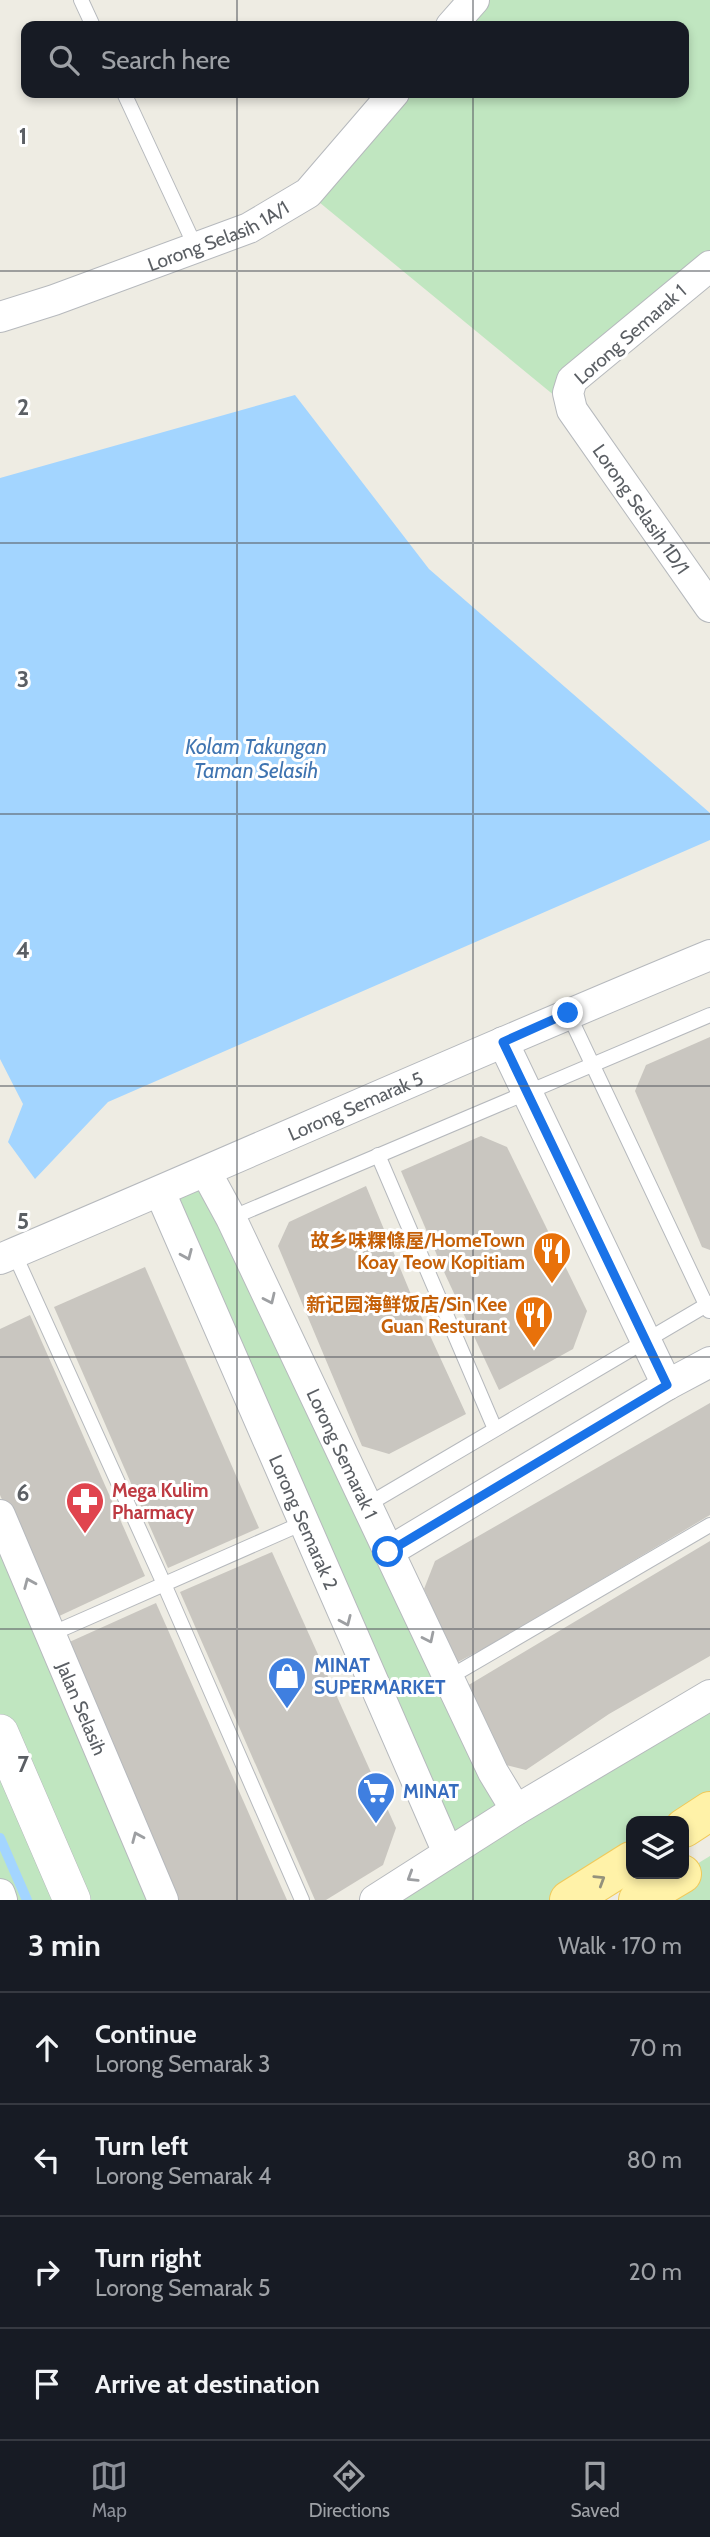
<!DOCTYPE html>
<html lang="en">
<head>
<meta charset="utf-8">
<style>
	:root { --surface:#171b24; --page:#242831; --text:#f1f3f6; --muted:#9ea1a6; --line:#363941; --accent:#8c9099 }
	body { margin:0; font-family:Cabin,"Noto Sans SC",sans-serif; background:var(--page); color:var(--text) }
	.controls { position:absolute; right:21px; bottom:21px; display:grid; overflow:hidden; border-radius:14px; box-shadow:0 4px 10px #0003 }
	.controls button { width:63px; height:63px; display:grid; place-items:center; padding:0; border:0; border-bottom:2px solid var(--line); background:var(--surface); color:var(--text); font:35px sans-serif }
	.stop { position:absolute; width:21px; height:21px; margin:-16px; border:5px solid #1a73e8; border-radius:50%; background:#fff }
	.stop.end { background:#1a73e8; border-color:#fff; box-shadow:0 2px 7px #0008 }
	.list { margin:0; padding:0; list-style:none }
	h2 { display:flex; justify-content:space-between; align-items:center; height:91px; margin:0; padding:0 28px; font-size:30px }
	h2 small { font-size:23px; font-weight:400; color:var(--muted) }
	.list li { display:grid; grid-template-columns:46px 1fr auto; gap:21px; align-items:center; box-sizing:border-box; height:112px; padding:0 28px; border-top:2px solid var(--line) }
	.list b { display:block; font-size:26px; white-space:nowrap }
	.list p { margin:0; font-size:23px; white-space:nowrap; color:var(--muted) }
	.list em { font-size:23px; font-style:normal; color:var(--muted) }
	.icon { flex:none; width:38px; height:38px; fill:none; stroke:currentColor; stroke-width:2; stroke-linecap:round; stroke-linejoin:round }
	.map { position:relative; flex:none; width:710px; height:1900px; overflow:hidden }
	.search { position:absolute; background:var(--surface); box-shadow:0 4px 10px #0003; left:21px; right:21px; top:21px; height:77px; display:flex; align-items:center; gap:18px; box-sizing:border-box; padding:0 24px; border-radius:14px; color:var(--muted); font-size:26px }
	.sheet { height:539px; background:var(--surface) }
	nav { display:flex; justify-content:space-around; align-items:center; box-sizing:border-box; height:98px; border-top:2px solid var(--line); background:var(--surface); font-size:19px; color:var(--muted) }
	nav a { display:grid; justify-items:center; gap:4px }
	nav .on { color:var(--accent) }
	.map>svg:first-child { display:block }
	.green { fill:#c0e6c0 }
	.water { fill:#a3d5ff }
	.lines { fill:none; stroke-linecap:round; stroke-linejoin:round }
	.stream { stroke:#a3d5ff; stroke-width:10 }
	.building { fill:#c9c6c0 }
	.service-casing { stroke:#b6b9bd; stroke-width:16 }
	.minor-casing { stroke:#b6b9bd; stroke-width:32 }
	.tertiary-casing { stroke:#b6b9bd; stroke-width:38 }
	.primary-casing { stroke:#f1c959; stroke-width:40 }
	.service { stroke:#fff; stroke-width:14 }
	.minor { stroke:#fff; stroke-width:30 }
	.tertiary { stroke:#fff; stroke-width:37 }
	.primary { stroke:#fff2a8; stroke-width:38 }
	.oneway { stroke:#9d9fa2 }
	.oneway2 { stroke:#94927c }
	.route { stroke:#1a73e8; stroke-width:9 }
	.grid { fill:none; stroke:#5b5f64; stroke-width:2; stroke-opacity:0.55 }
	.labels { text-anchor:middle; stroke-width:6; stroke-linejoin:round; paint-order:stroke }
	.street-label { font-size:19px; fill:#5b5f64; stroke:#fff }
	.food-label { font-size:19px; font-weight:bold; fill:#c56008; stroke:#fff; text-anchor:end }
	.health-label { font-size:19px; font-weight:bold; fill:#be3a42; stroke:#fff; text-anchor:start }
	.shop-label { font-size:19px; font-weight:bold; fill:#366cbe; stroke:#fff; text-anchor:start }
	.water-label { font-size:21px; font-style:italic; fill:#4075b1; stroke:#fff }
	.grid-label { font-size:23px; text-anchor:middle; font-weight:bold; fill:#5b5f64; stroke:#fff; stroke-width:6; stroke-linejoin:round; paint-order:stroke }
</style>
</head>
<body>
<div class="map">
<svg width="710" height="1900" viewBox="0 0 710 1900">
	<rect width="100%" height="100%" fill="#eeece3"/>
	<!-- green -->
	<g class="green">
		<polygon points="474,0 710,0 710,266 572,380 572,410 308,193 394,93 684,93 684,26 451,26"/>
		<polygon points="206,1172 516,1809 710,1695 710,1810 684,1821 631,1821 631,1860 568,1900 375,1900 441,1859 160,1192"/>
		<polygon points="0,1515 163,1900 72,1900 0,1733"/>
		<polygon points="0,1747 66,1900 2,1900 0,1894"/>
		<polygon points="710,1856 710,1900 638,1900"/>
	</g>
	<!-- water -->
	<polygon class="water" points="295,395 429,569 710,813 710,840 108,1102 35,1179 8,1142 23,1104 0,1059 0,478"/>
	<g class="lines">
		<!-- stream -->
		<polyline class="stream" points="0,1838 27,1900"/>
	</g>
	<!-- building -->
	<g class="building">
		<polygon points="710,1037 710,1250 702,1247 635,1091 646,1065"/>
		<polygon points="481,1136 507,1147 587,1311 573,1349 499,1390 445,1274 401,1171"/>
		<polygon points="366,1186 410,1292 466,1414 389,1454 362,1446 278,1246 289,1222"/>
		<polygon points="145,1267 259,1528 168,1568 54,1307"/>
		<polygon points="30,1315 145,1576 55,1618 0,1495 0,1329"/>
		<polygon points="710,1403 710,1515 498,1641 456,1663 424,1589 435,1561"/>
		<polygon points="710,1541 710,1656 609,1714 526,1770 498,1763 467,1686"/>
		<polygon points="272,1552 396,1828 383,1865 326,1900 315,1900 180,1592"/>
		<polygon points="156,1603 168,1630 287,1900 179,1900 65,1644"/>
	</g>
	<g class="lines">
		<defs>
			<g id="service">
				<polyline points="81,0 93,26"/>
				<polyline points="124,93 196,248"/>
				<polyline points="568,1013 709,1311"/>
				<polyline points="378,1155 495,1429"/>
				<polyline points="231,1218 710,1015"/>
				<polyline points="14,1253 164,1584 302,1900"/>
				<polyline points="367,1505 710,1303"/>
				<polyline points="51,1634 303,1523"/>
				<polyline points="448,1678 710,1525"/>
			</g>
			<g id="minor">
				<polyline points="451,26 474,0"/>
				<path id="s1" d="M710,266l-138,114 -4,13 4,17 138,197"/>
				<path id="s2" d="M0,317l54,-17 195,-72 59,-35 86,-100"/>
				<polyline points="503,1042 667,1385"/>
				<path id="s3" d="M206,1172l25,46 262,554 23,38"/>
				<path id="s4" d="M160,1192l288,661"/>
				<path id="s5" d="M0,1259c237,-100 472,-206 710,-304"/>
				<path id="s6" d="M0,1515l163,385"/>
				<polyline points="388,1552 667,1385 710,1362"/>
				<polyline points="0,1894 2,1900"/>
				<polyline points="375,1900 516,1810 710,1695"/>
			</g>
			<polyline id="tertiary" points="0,1733 72,1900"/>
			<g id="primary">
				<polyline points="684,1828 710,1811"/>
				<polyline points="569,1900 631,1861"/>
				<polyline points="638,1900 682,1874"/>
			</g>
		</defs>
		<!-- service casing -->
		<use href="#service" class="service-casing"/>
		<!-- minor casing -->
		<use href="#minor" class="minor-casing"/>
		<!-- tertiary casing -->
		<use href="#tertiary" class="tertiary-casing"/>
		<!-- primary casing -->
		<use href="#primary" class="primary-casing"/>
		<!-- service -->
		<use href="#service" class="service"/>
		<!-- minor -->
		<use href="#minor" class="minor"/>
		<!-- tertiary -->
		<use href="#tertiary" class="tertiary"/>
		<!-- primary -->
		<use href="#primary" class="primary"/>
	</g>
	<!-- one-way arrows -->
	<defs><path id="oneway-chevron" d="M-2-3.5L2.5 0L-2 3.5" fill="none" stroke-width="1.6" stroke-linecap="round" stroke-linejoin="round" transform="scale(1.75)"/></defs>
	<g class="oneway">
		<use href="#oneway-chevron" transform="translate(187 1255) rotate(67)"/>
		<use href="#oneway-chevron" transform="translate(270 1299) rotate(65)"/>
		<use href="#oneway-chevron" transform="translate(29 1583) rotate(-113)"/>
		<use href="#oneway-chevron" transform="translate(346 1621) rotate(66)"/>
		<use href="#oneway-chevron" transform="translate(429 1638) rotate(64)"/>
		<use href="#oneway-chevron" transform="translate(137 1837) rotate(-113)"/>
		<use href="#oneway-chevron" transform="translate(412 1877) rotate(148)"/>
	</g>
	<use class="oneway2" href="#oneway-chevron" transform="translate(600 1880) rotate(-32)"/>
	<g class="lines">
		<!-- route -->
		<polyline class="route" points="388,1552 667,1385 503,1042 568,1013"/>
	</g>
	<!-- grid -->
	<path class="grid" d="M237,0v26M473,0v26M237,93v1807M473,93v1807M0,271h710M0,543h710M0,814h710M0,1086h710M0,1357h710M0,1629h710"/>
	<!-- icons -->
	<defs>
		<symbol id="restaurant-pin" viewBox="-11 -11 22 30"><path d="M0 17L-7.5 6A9.5 9.5 0 1 1 7.5 6Z" fill="#e8710a" stroke="#fff"/><path d="M-5-6h1v4h1v-4h1v4h1v-4h1v5L-1.5 .5V6h-2V.5L-5-1ZM5-6V6H3V1.5H1.5Q1.5-4 5-6Z" fill="#fff"/></symbol>
		<symbol id="pharmacy-pin" viewBox="-11 -11 22 30"><path d="M0 17L-7.5 6A9.5 9.5 0 1 1 7.5 6Z" fill="#e0444e" stroke="#fff"/><path d="M-2-6h4v4h4v4h-4v4h-4v-4h-4v-4h4Z" fill="#fff"/></symbol>
		<symbol id="shop-pin" viewBox="-11 -11 22 30"><path d="M0 17L-7.5 6A9.5 9.5 0 1 1 7.5 6Z" fill="#3f7fe0" stroke="#fff"/><path d="M-5-2.5h2.3a2.7 3.5 0 0 1 5.4 0H5L5.5 6h-11ZM-1.5-2.5h3a1.5 2.3 0 0 0-3 0Z" fill="#fff"/></symbol>
		<symbol id="supermarket-pin" viewBox="-11 -11 22 30"><path d="M0 17L-7.5 6A9.5 9.5 0 1 1 7.5 6Z" fill="#3f7fe0" stroke="#fff"/><path d="M-6-5.5h2.5l.6 2H6L4.5 2H-2.5L-4.4-4H-6ZM-1.5 3.2a1.3 1.3 0 1 0 .1 0ZM3 3.2a1.3 1.3 0 1 0 .1 0Z" fill="#fff"/></symbol>
	</defs>
	<g fill-rule="evenodd">
		<use href="#restaurant-pin" x="530" y="1229" width="44" height="60"/>
		<use href="#restaurant-pin" x="512" y="1293" width="44" height="60"/>
		<use href="#pharmacy-pin" x="63" y="1479" width="44" height="60"/>
		<use href="#shop-pin" x="265" y="1654" width="44" height="60"/>
		<use href="#supermarket-pin" x="354" y="1769" width="44" height="60"/>
	</g>
	<g class="labels">
		<!-- street labels -->
		<g class="street-label">
			<text dy="7" stroke="none"><textPath href="#s2" startOffset="233">Lorong Selasih 1A/1</textPath></text>
			<text transform="translate(630 334) rotate(-41)" y="7">Lorong Semarak 1</text>
			<text dy="7" stroke="none"><textPath href="#s1" startOffset="331">Lorong Selasih 1D/1</textPath></text>
			<text dy="7" stroke="none"><textPath href="#s5" startOffset="387">Lorong Semarak 5</textPath></text>
			<text dy="7" stroke="none"><textPath href="#s3" startOffset="313">Lorong Semarak 1</textPath></text>
			<text dy="7" stroke="none"><textPath href="#s4" startOffset="360">Lorong Semarak 2</textPath></text>
			<text dy="7" stroke="none"><textPath href="#s6" startOffset="210">Jalan Selasih</textPath></text>
		</g>
		<!-- food labels -->
		<g class="food-label">
			<text x="525" y="1247">故乡味粿條屋/HomeTown<tspan x="525" dy="22">Koay Teow Kopitiam</tspan></text>
			<text x="507" y="1311">新记园海鲜饭店/Sin Kee<tspan x="507" dy="22">Guan Resturant</tspan></text>
		</g>
		<!-- health labels -->
		<g class="health-label">
			<text x="112" y="1497">Mega Kulim<tspan x="112" dy="22">Pharmacy</tspan></text>
		</g>
		<!-- shop labels -->
		<g class="shop-label">
			<text x="314" y="1672">MINAT<tspan x="314" dy="22">SUPERMARKET</tspan></text>
			<text x="403" y="1798">MINAT</text>
		</g>
		<!-- water labels -->
		<g class="water-label">
			<text x="256" y="754">Kolam Takungan<tspan x="256" dy="24">Taman Selasih</tspan></text>
		</g>
	</g>
	<g class="grid-label">
		<text x="23" y="144">1</text>
		<text x="23" y="415">2</text>
		<text x="23" y="687">3</text>
		<text x="23" y="958">4</text>
		<text x="23" y="1229">5</text>
		<text x="23" y="1501">6</text>
		<text x="23" y="1772">7</text>
	</g>
</svg>
<div class="controls">
<button><svg class="icon" aria-label="layers" viewBox="0 0 24 24"><path d="M12 4l9 5-9 5-9-5zM3 14l9 5 9-5"/></svg></button>
</div>
<div class="stop" style="left:388px;top:1552px"></div>
<div class="stop end" style="left:568px;top:1013px"></div>
<div class="search"><svg class="icon" aria-label="search" viewBox="0 0 24 24"><circle cx="10" cy="10" r="6"/><path d="M15 15l6 6"/></svg>Search here</div>
</div>
<section class="sheet">
<h2>3 min<small>Walk · 170 m</small></h2>
<ul class="list">
<li><svg class="icon" aria-label="ahead" viewBox="0 0 24 24"><path d="M12 20V5M6 11l6-6 6 6"/></svg><div><b>Continue</b><p>Lorong Semarak 3</p></div><em>70 m</em></li>
<li><svg class="icon" aria-label="left" viewBox="0 0 24 24"><path d="M17 20v-9H6M10 6l-5 5 5 5"/></svg><div><b>Turn left</b><p>Lorong Semarak 4</p></div><em>80 m</em></li>
<li><svg class="icon" aria-label="right" viewBox="0 0 24 24"><path d="M7 20v-9h11M14 6l5 5-5 5"/></svg><div><b>Turn right</b><p>Lorong Semarak 5</p></div><em>20 m</em></li>
<li><svg class="icon" aria-label="arrive" viewBox="0 0 24 24"><path d="M6 21V4h12l-3 4 3 4H6"/></svg><div><b>Arrive at destination</b></div></li>
</ul>
</section>
<nav>
<a class="on"><svg class="icon" aria-label="map" viewBox="0 0 24 24"><path d="M3 6l6-2 6 2 6-2v14l-6 2-6-2-6 2zM9 4v14M15 6v14"/></svg>Map</a>
<a><svg class="icon" aria-label="directions" viewBox="0 0 24 24"><path d="M12 3l9 9-9 9-9-9zM9 14v-3h6M13 9l2 2-2 2"/></svg>Directions</a>
<a><svg class="icon" aria-label="saved" viewBox="0 0 24 24"><path d="M7 4h10v16l-5-4-5 4z"/></svg>Saved</a>
</nav>
</body>
</html>
